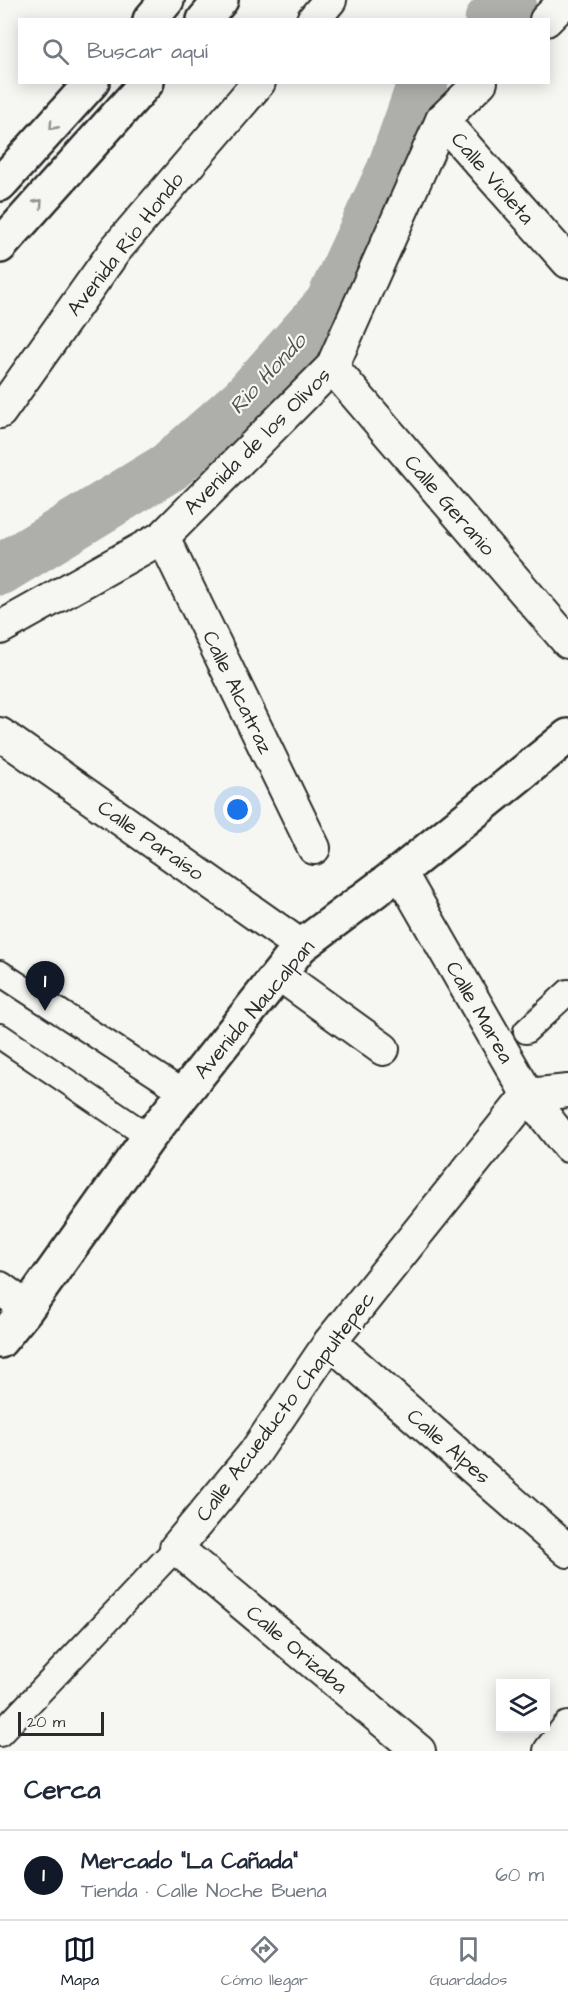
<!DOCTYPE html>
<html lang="es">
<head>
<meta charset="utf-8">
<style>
	:root { --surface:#fff; --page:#f2f2f3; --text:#1f2937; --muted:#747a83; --line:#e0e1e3; --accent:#111827 }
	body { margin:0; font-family:"Architects Daughter",sans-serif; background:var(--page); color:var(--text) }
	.controls { position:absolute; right:18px; bottom:18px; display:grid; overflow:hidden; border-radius:0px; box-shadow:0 3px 15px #0003 }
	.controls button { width:54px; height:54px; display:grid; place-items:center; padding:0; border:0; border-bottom:2px solid var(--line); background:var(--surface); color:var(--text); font:30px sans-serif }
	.scale { position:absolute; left:18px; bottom:15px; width:86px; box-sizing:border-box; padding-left:6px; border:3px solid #2b2b2b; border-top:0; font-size:16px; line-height:21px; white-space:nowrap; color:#2b2b2b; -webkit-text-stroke:4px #f6f6f2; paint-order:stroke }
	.you { position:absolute; left:238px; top:810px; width:21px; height:21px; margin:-15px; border:4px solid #fff; border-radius:50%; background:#1a73e8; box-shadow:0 0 0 9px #1a73e833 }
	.badge { display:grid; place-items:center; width:39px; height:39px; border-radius:50%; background:var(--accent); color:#fff; font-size:20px; font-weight:700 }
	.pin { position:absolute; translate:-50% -50px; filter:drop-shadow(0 2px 3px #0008) }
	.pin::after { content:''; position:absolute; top:32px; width:21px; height:18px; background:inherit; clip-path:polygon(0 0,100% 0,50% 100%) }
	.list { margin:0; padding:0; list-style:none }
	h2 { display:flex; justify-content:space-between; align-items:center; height:78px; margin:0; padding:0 24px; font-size:26px }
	h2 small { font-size:20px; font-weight:400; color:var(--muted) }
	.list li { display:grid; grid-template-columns:39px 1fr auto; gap:18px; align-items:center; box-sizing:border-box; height:90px; padding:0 24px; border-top:2px solid var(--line) }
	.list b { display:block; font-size:22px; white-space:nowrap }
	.list p { margin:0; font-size:20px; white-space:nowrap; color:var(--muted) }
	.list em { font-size:20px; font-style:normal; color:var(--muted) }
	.icon { flex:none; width:33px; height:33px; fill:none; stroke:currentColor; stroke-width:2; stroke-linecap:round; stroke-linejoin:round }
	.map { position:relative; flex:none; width:568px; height:1751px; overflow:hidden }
	.search { position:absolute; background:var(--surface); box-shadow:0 3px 15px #0003; left:18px; right:18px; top:18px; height:66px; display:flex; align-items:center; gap:15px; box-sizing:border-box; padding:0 21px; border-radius:0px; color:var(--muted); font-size:22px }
	.sheet { height:168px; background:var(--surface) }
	nav { display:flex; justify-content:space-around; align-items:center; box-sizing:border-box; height:84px; border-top:2px solid var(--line); background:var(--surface); font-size:16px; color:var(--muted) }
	nav a { display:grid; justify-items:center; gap:3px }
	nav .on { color:var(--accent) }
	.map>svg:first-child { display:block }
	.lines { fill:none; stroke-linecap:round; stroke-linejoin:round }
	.river { stroke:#aeaeab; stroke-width:51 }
	.pedestrian-casing { stroke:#2b2b2b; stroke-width:28 }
	.minor-casing { stroke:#2b2b2b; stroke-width:36 }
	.secondary-casing { stroke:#2b2b2b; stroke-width:38 }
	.primary-casing { stroke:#2b2b2b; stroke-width:38 }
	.pedestrian { stroke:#f6f6f2; stroke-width:24 }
	.minor { stroke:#f6f6f2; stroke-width:32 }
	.secondary { stroke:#f6f6f2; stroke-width:33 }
	.primary { stroke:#f6f6f2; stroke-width:33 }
	.oneway { stroke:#90908e }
	.labels { text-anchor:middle; stroke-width:4.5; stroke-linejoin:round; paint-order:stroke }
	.street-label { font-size:21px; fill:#2b2b2b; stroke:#f6f6f2 }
	.water-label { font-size:22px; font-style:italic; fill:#525251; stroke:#f6f6f2 }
</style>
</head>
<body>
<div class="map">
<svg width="568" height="1751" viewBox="0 0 568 1751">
	<rect width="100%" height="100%" fill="#f6f6f2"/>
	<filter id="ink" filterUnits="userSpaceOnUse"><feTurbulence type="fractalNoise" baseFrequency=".0167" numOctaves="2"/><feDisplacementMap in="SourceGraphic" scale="12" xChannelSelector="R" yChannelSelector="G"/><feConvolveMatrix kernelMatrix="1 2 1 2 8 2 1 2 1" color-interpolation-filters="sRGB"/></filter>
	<g filter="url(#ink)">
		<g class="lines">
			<!-- river -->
			<g class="river">
				<polyline points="490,20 511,0"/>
				<polyline points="0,570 169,467 245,400 330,304 392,170 423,82"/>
			</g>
			<defs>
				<g id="pedestrian">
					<polyline points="0,973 184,1093"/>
					<polyline points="526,1031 568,992"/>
					<polyline points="0,1036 149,1137"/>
					<polyline points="0,1734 176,1548"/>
				</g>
				<g id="minor">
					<polyline points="313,20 330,0"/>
					<polyline points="546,20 566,0"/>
					<polyline points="442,120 568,262"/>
					<polyline points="332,367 568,642"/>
					<polyline points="0,412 116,249 259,82"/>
					<polyline points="163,537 314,848"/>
					<polyline points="0,628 163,537 332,367 442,120 481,82"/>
					<polyline points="0,734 301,946"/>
					<polyline points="400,872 528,1095 568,1146"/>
					<polyline points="279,974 383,1049"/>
					<polyline points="0,1288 27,1308"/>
					<polyline points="330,1342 568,1551"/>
					<polyline points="419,1751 176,1548 254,1454 330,1342 528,1095 568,1091"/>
					<polyline points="550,1751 568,1728"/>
				</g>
				<polyline id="secondary" points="0,1341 27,1308 149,1137 301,946 400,872 568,736"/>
				<g id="primary">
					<polyline points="150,20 167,0"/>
					<polyline points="204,20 221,0"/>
					<polyline points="0,184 92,82"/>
					<polyline points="0,246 147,82"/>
				</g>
			</defs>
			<!-- pedestrian casing -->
			<use href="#pedestrian" class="pedestrian-casing"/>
			<!-- minor casing -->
			<use href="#minor" class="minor-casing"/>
			<!-- secondary casing -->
			<use href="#secondary" class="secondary-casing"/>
			<!-- primary casing -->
			<use href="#primary" class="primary-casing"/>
			<!-- pedestrian -->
			<use href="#pedestrian" class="pedestrian"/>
			<!-- minor -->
			<use href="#minor" class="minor"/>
			<!-- secondary -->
			<use href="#secondary" class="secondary"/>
			<!-- primary -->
			<use href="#primary" class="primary"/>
		</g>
		<!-- one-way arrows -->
		<defs><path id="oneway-chevron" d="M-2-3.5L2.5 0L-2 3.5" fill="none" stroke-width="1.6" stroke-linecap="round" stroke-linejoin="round" transform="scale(1.5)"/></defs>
		<g class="oneway">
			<use href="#oneway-chevron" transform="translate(53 126) rotate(132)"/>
			<use href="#oneway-chevron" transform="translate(39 203) rotate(-48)"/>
		</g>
	</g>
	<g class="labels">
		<!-- street labels -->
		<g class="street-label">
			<text transform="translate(493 178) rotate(49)" y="7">Calle Violeta</text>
			<text transform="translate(125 244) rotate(-52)" y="7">Avenida Río Hondo</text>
			<text transform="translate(257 441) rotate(-45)" y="7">Avenida de los Olivos</text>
			<text transform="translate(450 505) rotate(49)" y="7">Calle Geranio</text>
			<text transform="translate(238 692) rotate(64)" y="7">Calle Alcatraz</text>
			<text transform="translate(151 840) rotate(35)" y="7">Calle Paraíso</text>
			<text transform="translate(254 1009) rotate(-50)" y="7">Avenida Naucalpan</text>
			<text transform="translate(480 1012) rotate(60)" y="7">Calle Marea</text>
			<text transform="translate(285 1406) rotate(-53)" y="7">Calle Acueducto Chapultepec</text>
			<text transform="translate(449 1446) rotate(41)" y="7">Calle Alpes</text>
			<text transform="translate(297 1649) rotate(40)" y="7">Calle Orizaba</text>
		</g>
		<!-- water labels -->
		<g class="water-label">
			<text transform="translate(267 373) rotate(-47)" y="8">Rio Hondo</text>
		</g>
	</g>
</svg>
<div class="controls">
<button><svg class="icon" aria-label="layers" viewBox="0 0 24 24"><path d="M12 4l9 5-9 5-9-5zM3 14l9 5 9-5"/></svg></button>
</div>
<div class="scale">20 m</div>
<div class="you"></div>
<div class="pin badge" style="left:45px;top:1011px">1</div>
<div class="search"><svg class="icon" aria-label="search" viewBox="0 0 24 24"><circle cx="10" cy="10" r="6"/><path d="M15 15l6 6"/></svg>Buscar aquí</div>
</div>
<section class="sheet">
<h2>Cerca<small></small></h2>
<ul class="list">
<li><span class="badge">1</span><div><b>Mercado &quot;La Cañada&quot;</b><p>Tienda · Calle Noche Buena</p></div><em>60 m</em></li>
</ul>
</section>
<nav>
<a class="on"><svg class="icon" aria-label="map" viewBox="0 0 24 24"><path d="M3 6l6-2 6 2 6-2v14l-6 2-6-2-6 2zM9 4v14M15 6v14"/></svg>Mapa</a>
<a><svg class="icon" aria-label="directions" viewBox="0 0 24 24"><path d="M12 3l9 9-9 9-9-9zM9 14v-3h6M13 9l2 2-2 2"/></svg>Cómo llegar</a>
<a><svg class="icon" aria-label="saved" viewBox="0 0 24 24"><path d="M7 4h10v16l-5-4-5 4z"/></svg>Guardados</a>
</nav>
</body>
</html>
